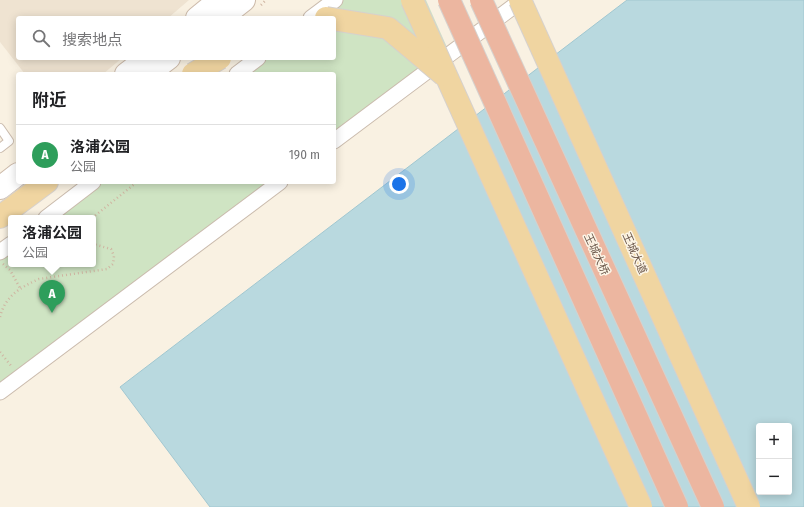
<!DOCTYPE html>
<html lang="zh">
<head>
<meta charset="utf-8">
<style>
	:root { --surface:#fff; --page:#f2f2f2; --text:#202124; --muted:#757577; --line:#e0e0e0; --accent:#d57555 }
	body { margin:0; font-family:"Fira Sans Condensed","Noto Sans SC",sans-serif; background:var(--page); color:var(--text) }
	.controls { position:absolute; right:12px; bottom:12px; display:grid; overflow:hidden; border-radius:4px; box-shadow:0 2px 10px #0003 }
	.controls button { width:36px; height:36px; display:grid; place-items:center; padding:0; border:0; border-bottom:1px solid var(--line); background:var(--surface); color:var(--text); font:20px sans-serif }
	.you { position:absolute; left:399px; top:184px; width:14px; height:14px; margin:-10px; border:3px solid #fff; border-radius:50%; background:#1a73e8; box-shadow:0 0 0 6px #1a73e833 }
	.badge { display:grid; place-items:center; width:26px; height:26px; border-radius:50%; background:var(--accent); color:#fff; font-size:13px; font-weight:700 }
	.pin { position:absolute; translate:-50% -33px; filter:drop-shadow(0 1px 2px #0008) }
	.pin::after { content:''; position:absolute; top:21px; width:14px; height:12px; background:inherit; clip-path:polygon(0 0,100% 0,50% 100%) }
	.popup { position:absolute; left:8px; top:215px; width:88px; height:52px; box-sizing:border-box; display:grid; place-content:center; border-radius:4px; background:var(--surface); filter:drop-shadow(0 1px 3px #0005); font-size:13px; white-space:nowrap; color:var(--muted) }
	.popup b { font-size:15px; color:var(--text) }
	.popup::after { content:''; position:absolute; left:50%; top:100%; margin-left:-8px; border:8px solid transparent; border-top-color:var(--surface) }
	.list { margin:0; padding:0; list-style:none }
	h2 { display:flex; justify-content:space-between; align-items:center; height:52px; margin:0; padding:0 16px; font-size:17px }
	h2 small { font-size:13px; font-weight:400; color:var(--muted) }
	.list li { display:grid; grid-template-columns:26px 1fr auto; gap:12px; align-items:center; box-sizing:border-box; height:60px; padding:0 16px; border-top:1px solid var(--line) }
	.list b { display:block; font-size:15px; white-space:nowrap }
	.list p { margin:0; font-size:13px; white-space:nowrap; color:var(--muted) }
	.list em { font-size:13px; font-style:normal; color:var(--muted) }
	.icon { flex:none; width:22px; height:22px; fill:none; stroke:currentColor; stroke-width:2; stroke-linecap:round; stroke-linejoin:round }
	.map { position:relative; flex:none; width:804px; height:507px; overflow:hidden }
	.search { position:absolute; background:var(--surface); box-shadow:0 2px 10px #0003; left:16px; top:16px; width:320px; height:44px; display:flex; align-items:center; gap:10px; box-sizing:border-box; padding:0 14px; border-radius:4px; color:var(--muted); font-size:15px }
	.panel { position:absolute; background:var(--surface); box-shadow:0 2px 10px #0003; left:16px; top:72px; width:320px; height:112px; border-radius:4px }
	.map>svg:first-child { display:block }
	.residential { fill:#efe3d1 }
	.green { fill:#cfe4c3 }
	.water { fill:#b9d9df; stroke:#a1c7d0; fill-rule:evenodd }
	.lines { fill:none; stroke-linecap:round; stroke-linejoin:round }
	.lane-casing { stroke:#cabbad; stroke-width:10 }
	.street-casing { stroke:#cabbad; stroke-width:17 }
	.secondary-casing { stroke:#cdbbab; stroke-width:24 }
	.primary-casing { stroke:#d6d1cd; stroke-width:24 }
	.path { stroke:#cfb4a1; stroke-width:2.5; stroke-dasharray:1 3; stroke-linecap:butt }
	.lane { stroke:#fff; stroke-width:8 }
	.street { stroke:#fff; stroke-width:15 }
	.secondary { stroke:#fff; stroke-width:22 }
	.primary { stroke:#f0d5a1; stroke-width:22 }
	.primary-bridge-casing { stroke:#d6d1cd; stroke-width:24; stroke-linecap:butt }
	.highway-bridge-casing { stroke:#d6d1cd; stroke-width:24; stroke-linecap:butt }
	.primary-bridge { stroke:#f0d5a1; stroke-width:22 }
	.highway-bridge { stroke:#ecb6a0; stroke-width:22 }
	.labels { text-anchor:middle; stroke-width:3; stroke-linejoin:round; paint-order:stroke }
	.street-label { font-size:11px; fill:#6d594c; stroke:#fcf5e7 }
</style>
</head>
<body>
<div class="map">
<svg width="804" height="507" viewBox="0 0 804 507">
	<rect width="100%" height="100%" fill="#f9f1e2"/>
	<!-- residential -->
	<polygon class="residential" points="0,0 189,0 168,18 18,18 18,58 122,58 103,74 25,74 0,42"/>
	<!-- green -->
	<g class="green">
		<polygon points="335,0 426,0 450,54 334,141 334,74 237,74 258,58 334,58"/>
		<polygon points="93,182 280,182 0,392 0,252 11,244 11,264 93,264 93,218 46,218"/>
	</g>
	<!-- water -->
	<path class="water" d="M627,0h177v507h-594l-90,-120zM759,426h30v66h-30z"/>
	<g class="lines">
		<defs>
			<polyline id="lane" points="0,128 9,141 0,148"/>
			<g id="street">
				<polyline points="311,18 335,0"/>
				<polyline points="237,74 258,58"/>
				<polyline points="334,141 522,0"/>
				<polyline points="46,218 93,182"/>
				<polyline points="0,252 11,244"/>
				<polyline points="0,392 280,182"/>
			</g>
			<g id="secondary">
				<polyline points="197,18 219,0"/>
				<polyline points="221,18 244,0"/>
				<polyline points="126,74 147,58"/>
				<polyline points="148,74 169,58"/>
				<polyline points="0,188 18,174"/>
			</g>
			<polyline id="primary" points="0,217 47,182"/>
		</defs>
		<!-- lane casing -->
		<use href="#lane" class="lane-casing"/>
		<!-- street casing -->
		<use href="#street" class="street-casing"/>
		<!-- secondary casing -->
		<use href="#secondary" class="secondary-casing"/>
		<!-- primary casing -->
		<use href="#primary" class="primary-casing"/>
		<!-- path -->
		<g class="path">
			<polyline points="261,5 266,0"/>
			<polyline points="92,218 137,182"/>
			<polyline points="3,264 10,270 20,288"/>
			<path d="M0,317c5,-21 21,-30 39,-38l68,-10 6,-5 1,-8 -3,-7 -18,-5"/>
			<polyline points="0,352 12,367"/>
		</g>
		<!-- lane -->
		<use href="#lane" class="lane"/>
		<!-- street -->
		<use href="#street" class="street"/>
		<!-- secondary -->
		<use href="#secondary" class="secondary"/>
		<!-- primary -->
		<use href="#primary" class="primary"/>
		<defs>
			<g id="primary-bridge">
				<polyline points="412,0 641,507"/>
				<polyline points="520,0 749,507"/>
				<polyline points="326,18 388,28 444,75"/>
				<polyline points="193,74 220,58"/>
			</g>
			<g id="highway-bridge">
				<polyline points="449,0 677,507"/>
				<polyline points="481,0 713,507"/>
			</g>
		</defs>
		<!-- primary-bridge casing -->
		<use href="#primary-bridge" class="primary-bridge-casing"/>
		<!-- highway-bridge casing -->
		<use href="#highway-bridge" class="highway-bridge-casing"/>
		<!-- primary-bridge -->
		<use href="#primary-bridge" class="primary-bridge"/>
		<!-- highway-bridge -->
		<use href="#highway-bridge" class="highway-bridge"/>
	</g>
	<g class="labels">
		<!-- street labels -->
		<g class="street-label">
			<text transform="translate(635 253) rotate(66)" y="4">王城大道</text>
			<text transform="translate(597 254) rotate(65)" y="4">王城大桥</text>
		</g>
	</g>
</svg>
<div class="controls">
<button>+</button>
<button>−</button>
</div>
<div class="you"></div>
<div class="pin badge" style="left:52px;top:313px;background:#2e9e5b">A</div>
<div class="popup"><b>洛浦公园</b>公园</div>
<div class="search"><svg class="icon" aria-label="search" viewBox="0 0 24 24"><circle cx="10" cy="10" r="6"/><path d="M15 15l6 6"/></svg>搜索地点</div>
<section class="panel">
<h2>附近<small></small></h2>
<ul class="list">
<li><span class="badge" style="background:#2e9e5b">A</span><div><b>洛浦公园</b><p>公园</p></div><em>190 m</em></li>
</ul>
</section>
</div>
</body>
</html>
